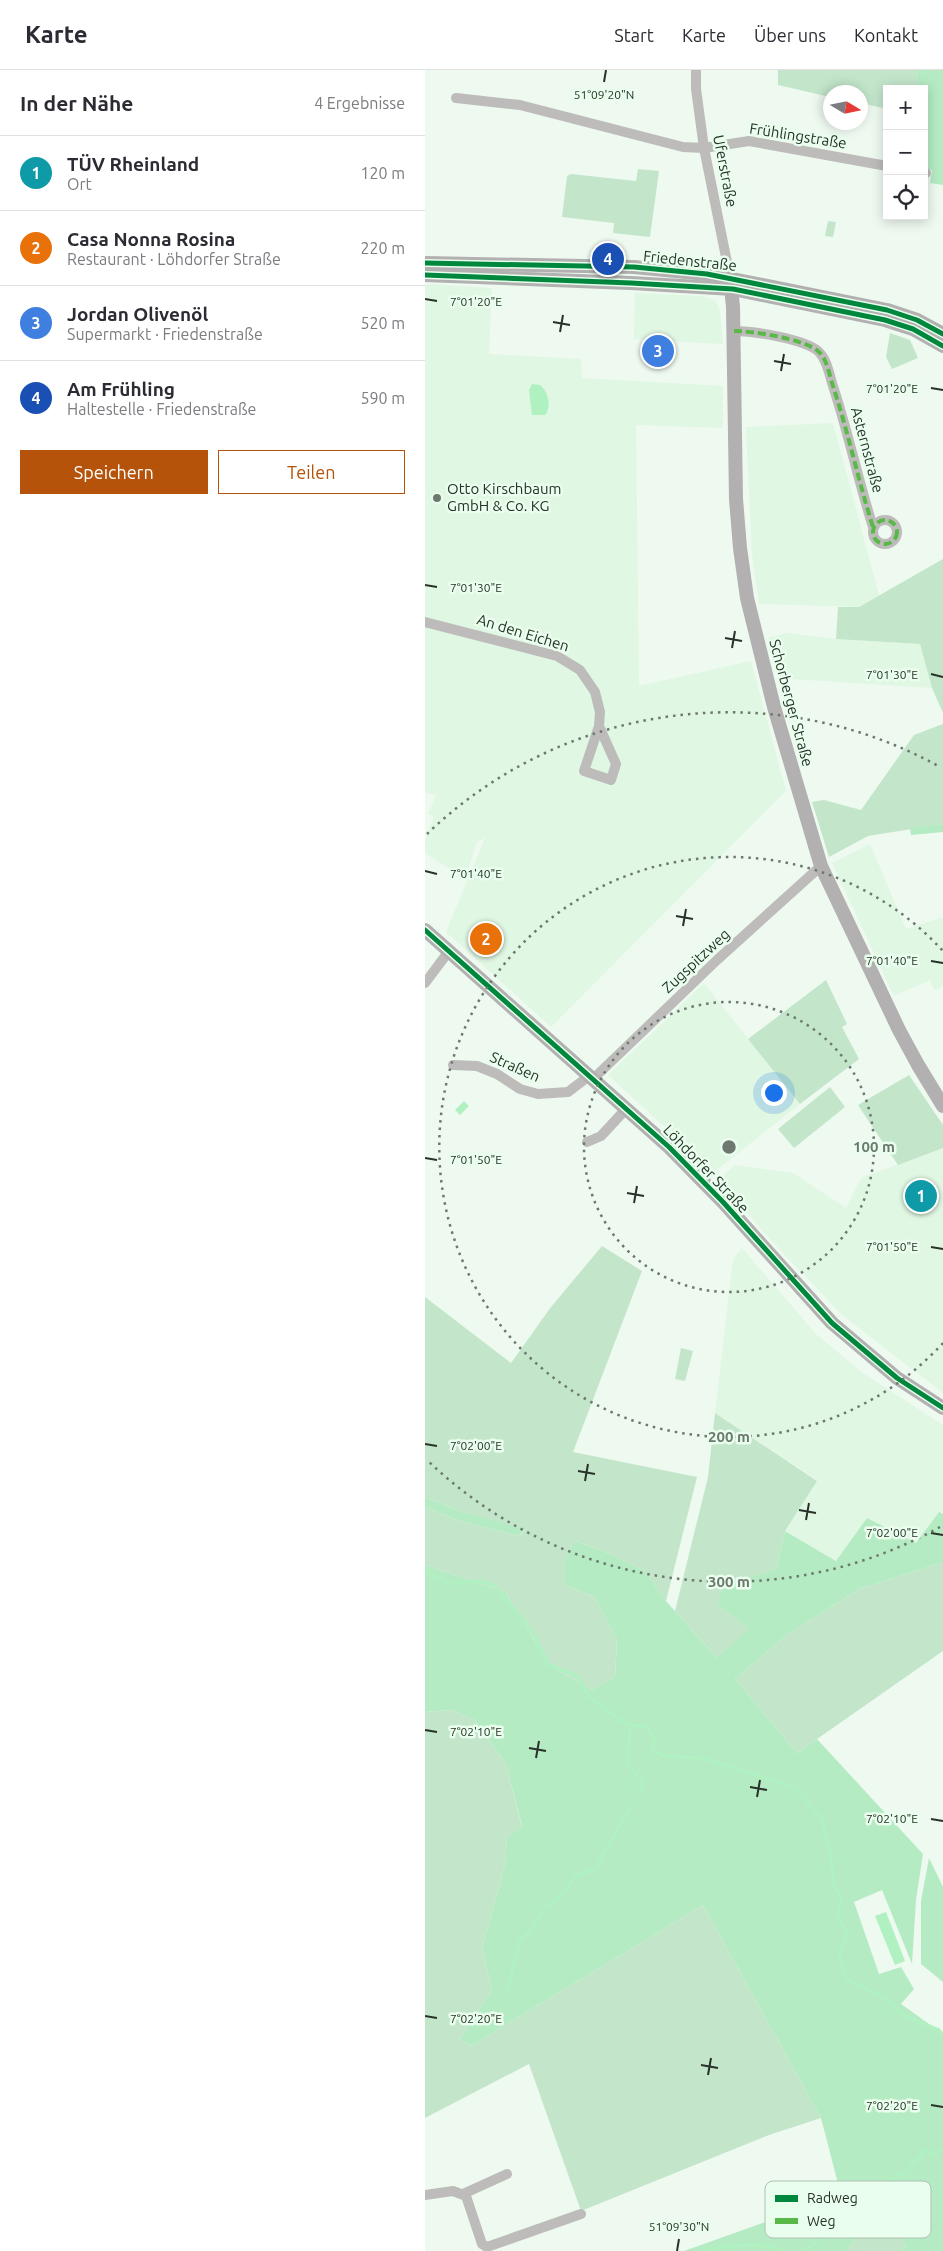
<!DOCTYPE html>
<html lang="de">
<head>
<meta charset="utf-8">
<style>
	:root { --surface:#fff; --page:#f2f2f3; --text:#2b2b33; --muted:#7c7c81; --line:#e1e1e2; --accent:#b45309 }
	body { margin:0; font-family:Ubuntu,sans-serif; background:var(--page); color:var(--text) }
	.controls { position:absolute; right:15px; top:15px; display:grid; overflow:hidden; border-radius:0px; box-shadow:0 2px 12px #0003 }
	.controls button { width:45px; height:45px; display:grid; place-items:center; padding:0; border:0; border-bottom:1px solid var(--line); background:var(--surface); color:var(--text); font:25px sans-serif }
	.compass { position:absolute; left:398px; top:15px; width:45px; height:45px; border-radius:50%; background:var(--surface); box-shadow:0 2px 12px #0003; rotate:100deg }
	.you { position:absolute; left:348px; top:1022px; width:18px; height:18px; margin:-12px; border:4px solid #fff; border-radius:50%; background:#1a73e8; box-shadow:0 0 0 8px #1a73e833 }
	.badge { display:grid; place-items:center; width:32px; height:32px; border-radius:50%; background:var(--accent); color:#fff; font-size:16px; font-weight:700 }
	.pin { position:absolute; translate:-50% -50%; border:2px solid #fff; box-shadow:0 1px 5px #0006 }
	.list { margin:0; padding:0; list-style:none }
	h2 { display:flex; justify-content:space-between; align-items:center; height:65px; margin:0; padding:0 20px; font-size:21px }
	h2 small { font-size:16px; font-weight:400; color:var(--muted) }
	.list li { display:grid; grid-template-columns:32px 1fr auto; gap:15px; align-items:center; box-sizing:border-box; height:75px; padding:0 20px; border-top:1px solid var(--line) }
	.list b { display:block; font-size:19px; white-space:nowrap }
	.list p { margin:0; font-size:16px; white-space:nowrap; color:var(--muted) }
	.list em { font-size:16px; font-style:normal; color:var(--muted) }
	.actions { display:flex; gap:10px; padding:15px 20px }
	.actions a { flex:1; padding:11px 0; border:1px solid var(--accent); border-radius:0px; text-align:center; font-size:18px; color:var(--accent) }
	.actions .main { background:var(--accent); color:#fff }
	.icon { flex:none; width:28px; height:28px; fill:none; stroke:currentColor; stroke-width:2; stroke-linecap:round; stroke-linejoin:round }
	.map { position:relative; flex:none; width:518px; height:2181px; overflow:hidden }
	header { display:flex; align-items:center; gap:30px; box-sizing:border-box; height:70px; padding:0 25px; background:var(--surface); border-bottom:1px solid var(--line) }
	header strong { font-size:24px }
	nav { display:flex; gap:28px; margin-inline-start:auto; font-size:18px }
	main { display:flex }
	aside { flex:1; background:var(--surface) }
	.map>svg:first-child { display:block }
	.built { fill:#e0f7e4 }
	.green { fill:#c3e6cb }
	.forest { fill:#b5ebc3 }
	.water { fill:#aff1c0 }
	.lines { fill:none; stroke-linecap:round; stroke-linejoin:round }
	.stream { stroke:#aff1c0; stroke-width:3 }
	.street { stroke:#bebcbb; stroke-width:10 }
	.secondary { stroke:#b2b0b0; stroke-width:14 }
	.quiet { stroke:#58b947; stroke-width:4; stroke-dasharray:8 4; stroke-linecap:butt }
	.cycleway-casing { stroke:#e9feed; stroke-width:8 }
	.cycleway { stroke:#00873e; stroke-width:5 }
	.ticks { fill:none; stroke:#28322a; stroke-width:2 }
	.ring { fill:none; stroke:#6d786f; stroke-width:2.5; stroke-dasharray:2.5 5 }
	.poi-dot { fill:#6d786f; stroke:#e9feed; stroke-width:2 }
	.labels { text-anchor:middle; stroke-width:5; stroke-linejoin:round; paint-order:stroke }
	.street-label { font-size:15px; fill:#28322a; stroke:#e9feed }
	.poi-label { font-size:15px; fill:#28322a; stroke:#e9feed; text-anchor:start }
	.key { fill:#e9feed; stroke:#afc1b2; stroke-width:1 }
	.key-label { font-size:14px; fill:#28322a }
	.ticks-label { font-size:12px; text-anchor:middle; fill:#28322a; stroke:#e9feed; stroke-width:5; stroke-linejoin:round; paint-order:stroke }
	.centre { fill:#6d786f; stroke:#e9feed; stroke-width:2.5 }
	.ring-label { font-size:15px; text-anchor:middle; font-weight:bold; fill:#6d786f; stroke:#e9feed; stroke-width:5; stroke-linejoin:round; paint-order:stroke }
</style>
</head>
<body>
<header>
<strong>Karte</strong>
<nav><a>Start</a><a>Karte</a><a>Über uns</a><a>Kontakt</a></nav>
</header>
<main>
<aside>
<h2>In der Nähe<small>4 Ergebnisse</small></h2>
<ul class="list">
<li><span class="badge" style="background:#0f9aa8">1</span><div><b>TÜV Rheinland</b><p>Ort</p></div><em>120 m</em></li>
<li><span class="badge" style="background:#e8710a">2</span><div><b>Casa Nonna Rosina</b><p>Restaurant · Löhdorfer Straße</p></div><em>220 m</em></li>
<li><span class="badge" style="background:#3f7fe0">3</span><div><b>Jordan Olivenöl</b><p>Supermarkt · Friedenstraße</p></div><em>520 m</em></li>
<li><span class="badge" style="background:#1a4fb4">4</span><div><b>Am Frühling</b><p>Haltestelle · Friedenstraße</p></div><em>590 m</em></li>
</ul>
<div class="actions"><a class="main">Speichern</a><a>Teilen</a></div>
</aside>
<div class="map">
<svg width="518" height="2181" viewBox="0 0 518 2181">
	<rect width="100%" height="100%" fill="#eef9f0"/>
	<!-- built -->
	<g class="built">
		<polygon points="4,214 67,218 64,284 156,289 157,308 298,316 298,358 211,355 214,616 326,591 361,721 126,957 21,862 60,768 52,772 40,809 0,783 0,770 9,746 3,744 11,726 0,722 0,215"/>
		<polygon points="210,223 277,226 290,230 295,241 298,274 209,269"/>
		<polygon points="408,353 454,525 434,537 334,534 327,484 321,357"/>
		<polygon points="361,563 411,569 495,574 507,618 352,608 343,568"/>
		<polygon points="445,774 481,859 518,847 518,916 509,920 505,910 469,926 407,793"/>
		<polygon points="279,913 375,1034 289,1102 183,1005"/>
		<polygon points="518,1078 518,1323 417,1245 341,1165 294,1110 310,1095 368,1103 421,1138 436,1108"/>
		<polygon points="317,1178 391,1264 438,1303 518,1355 518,1444 514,1442 491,1473 442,1448 412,1491 360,1461 392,1410 290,1343 308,1189"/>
	</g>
	<!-- green -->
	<g class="green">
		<polygon points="353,0 491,0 494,19 462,19 462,39 436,33 436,22 406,22 405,27 353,15"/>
		<polygon points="213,99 234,101 225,167 188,163 189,153 137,147 142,106 146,104 211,111"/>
		<polygon points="403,151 411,152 408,167 400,166"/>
		<polygon points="465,263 485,270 493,288 467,299 461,287"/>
		<polygon points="518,489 518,643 507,618 495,574 411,569 413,537 434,537"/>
		<polygon points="518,654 518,754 443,766 404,787 387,732 399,730 436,740 489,665"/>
		<polygon points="401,910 422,954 417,957 434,989 375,1034 323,969"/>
		<polygon points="484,1005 518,1055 518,1078 473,1095 433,1035"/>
		<polygon points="405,1017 420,1037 369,1078 353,1059"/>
		<polygon points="177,1176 217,1201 148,1382 272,1407 241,1531 220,1501 183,1483 150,1471 140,1515 170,1527 192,1569 190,1607 167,1620 124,1595 80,1522 0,1495 0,1437 32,1450 94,1466 100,1460 37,1442 0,1427 0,1227 86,1293 126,1237"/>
		<polygon points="256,1278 268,1281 260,1311 250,1309"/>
		<polygon points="290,1343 392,1411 360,1461 351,1499 298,1517 292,1535 326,1559 291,1587 250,1541 283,1407"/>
		<polygon points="518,1492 518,1581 372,1683 310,1609 362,1565 434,1519"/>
		<polygon points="27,1640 50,1650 81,1694 97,1757 82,1768 80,1795 57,1879 67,1920 35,1969 46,1976 278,1835 396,2048 344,2065 156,2141 104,1994 0,2048 0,1642"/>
		<polygon points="463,2145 481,2176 475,2181 422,2181 444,2148"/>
	</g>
	<!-- forest -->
	<g class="forest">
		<polygon points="491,0 518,0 518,115 505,113 507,100 499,98 499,19 494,19"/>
		<polygon points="518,754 518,762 486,765 485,758"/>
		<polygon points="0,1427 37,1442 100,1459 94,1466 32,1450 0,1437"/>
		<polygon points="514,1442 518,1444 518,1492 434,1519 362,1565 310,1609 372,1683 392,1669 498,1784 491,1830 487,1894 457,1820 429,1832 454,1904 476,1897 489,1919 476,1934 518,1964 518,2181 475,2181 481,2176 462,2145 444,2148 422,2181 259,2181 416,2125 396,2048 278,1835 46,1976 35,1969 67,1920 57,1879 80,1795 82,1768 97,1756 81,1694 50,1650 27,1640 0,1642 0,1495 80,1522 124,1595 167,1620 190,1607 192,1569 170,1527 140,1515 140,1490 150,1471 183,1483 220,1501 241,1531 291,1587 325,1559 292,1535 298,1516 351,1499 360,1461 411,1491 442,1448 491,1473"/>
		<polygon points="504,1788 518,1817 518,1912 496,1894 496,1831"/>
	</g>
	<!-- water -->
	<g class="water">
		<path d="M107,314l8,1c8,6 12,21 5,30h-13l-3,-25z"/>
		<polygon points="39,1031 44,1036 35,1045 30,1040"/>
		<polygon points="461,1842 480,1891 470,1895 450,1846"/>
	</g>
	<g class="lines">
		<!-- stream -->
		<g class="stream">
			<polyline points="0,1501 25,1514 54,1511 69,1515 106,1560 124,1595 153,1606 164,1627 199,1653 223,1658 230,1669 227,1681 240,1686 277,1688 368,1717 396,1747 406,1785 409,1817 417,1827 412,1846 423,1864 414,1883 422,1909 458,1927 476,1944 514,1960 518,1965"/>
			<polyline points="205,1653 203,1695 218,1712 214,1722"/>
			<polyline points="83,1919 94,1872 107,1859 120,1838 138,1823 150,1807 171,1798 206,1736"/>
			<path d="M282,2181c16,-6 60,-10 74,0"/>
			<path d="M379,2181l63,-46c7,-17 23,-26 40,-33 5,-10 13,-12 18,-22l10,4 8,-5"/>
		</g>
		<!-- street -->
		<g class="street">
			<polyline points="271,0 271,19 279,78 305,207"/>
			<polyline points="31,28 95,35 258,77 279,78 324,71 462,96"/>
			<polyline points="499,103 501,103"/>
			<path d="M309,261c19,0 72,8 85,21 8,8 10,21 13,31 16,48 26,97 41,144"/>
			<circle cx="460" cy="462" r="12"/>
			<polyline points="0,552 132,586 155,600 170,622 175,642 174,656 159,701 186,710 191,694 174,656"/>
			<polyline points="0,913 24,881"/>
			<polyline points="28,995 52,996 72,1004 95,1019 113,1024 143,1022 164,1006"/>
			<polyline points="168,1009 292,890 396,796"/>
			<polyline points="162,1072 176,1066 201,1039"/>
			<polyline points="38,2124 82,2104"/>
			<polyline points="0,2125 28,2121 41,2126 57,2174 62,2177 156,2144"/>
		</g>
		<!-- secondary -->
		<g class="secondary">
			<polyline points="0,193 209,197 282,204 462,240 492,250 518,264"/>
			<polyline points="0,205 206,213 308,219 460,250 488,259 518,276"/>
			<polyline points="305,207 308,237 311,429 315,478 322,528 349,637 396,796 474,960 493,995 518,1036"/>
			<polyline points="0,860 244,1077 298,1132 407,1253 472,1308 518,1338"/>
		</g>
		<!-- quiet -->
		<g class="quiet">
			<path d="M309,261c19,0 72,8 85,21 8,8 10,21 13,31 16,48 26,97 41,144"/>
			<circle cx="460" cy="462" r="12"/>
		</g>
		<defs>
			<g id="cycleway">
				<polyline points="0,193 209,197 282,204 462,240 492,250 518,264"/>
				<polyline points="0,205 206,213 308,219 460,250 488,259 518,276"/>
				<polyline points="0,860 244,1077 298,1132 407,1253 472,1308 518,1338"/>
			</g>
		</defs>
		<!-- cycleway casing -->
		<use href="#cycleway" class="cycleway-casing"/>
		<!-- cycleway -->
		<use href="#cycleway" class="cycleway"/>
	</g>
	<!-- ticks -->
	<path class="ticks" d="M179,12l2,-12M0,229l12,2M128,252l17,3M135,262l3,-17M349,291l17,3M356,301l3,-17M506,318l12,2M0,515l12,2M300,568l17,3M307,578l3,-17M506,604l12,3M0,801l12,3M251,846l17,3M258,856l3,-17M506,891l12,2M0,1088l12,2M202,1123l17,3M209,1133l3,-17M506,1177l12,2M0,1374l12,2M153,1401l17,3M160,1411l3,-17M374,1440l17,3M381,1450l3,-17M506,1463l12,2M0,1660l12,2M104,1678l17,3M111,1688l3,-17M325,1717l17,3M332,1727l3,-17M506,1749l12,2M0,1946l12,2M276,1995l17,3M283,2005l3,-17M506,2035l12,2M252,2181l2,-12"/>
	<!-- distance rings -->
	<g class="ring">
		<circle cx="304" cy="1077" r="145"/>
		<path d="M518 1273A290 290 0 1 1 518 881"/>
		<path d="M515 1457A435 435 0 0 1 2 1390M2 764A435 435 0 0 1 515 697"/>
	</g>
	<!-- markers -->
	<circle class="poi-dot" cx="12" cy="428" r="5"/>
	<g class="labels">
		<!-- street labels -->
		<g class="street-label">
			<text transform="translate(373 66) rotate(9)" y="5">Frühlingstraße</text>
			<text transform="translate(300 101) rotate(79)" y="5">Uferstraße</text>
			<text transform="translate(265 191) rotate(6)" y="5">Friedenstraße</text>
			<text transform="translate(442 380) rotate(75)" y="5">Asternstraße</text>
			<text transform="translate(98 563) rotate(17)" y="5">An den Eichen</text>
			<text transform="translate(366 633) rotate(75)" y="5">Schorberger Straße</text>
			<text transform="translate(271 891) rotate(-43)" y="5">Zugspitzweg</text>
			<text transform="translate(90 997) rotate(24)" y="5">Straßen</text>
			<text transform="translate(281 1099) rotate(46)" y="5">Löhdorfer Straße</text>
		</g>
		<!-- poi labels -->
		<g class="poi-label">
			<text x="22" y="424">Otto Kirschbaum<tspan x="22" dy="17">GmbH &amp; Co. KG</tspan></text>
		</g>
	</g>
	<!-- legend -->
	<rect x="340" y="2111" width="166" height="57" rx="8" class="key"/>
	<rect x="350" y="2125" width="23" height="7" fill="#00873e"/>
	<rect x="350" y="2148" width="23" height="6" fill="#58b947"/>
	<g class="key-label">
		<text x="382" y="2133">Radweg</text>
		<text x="382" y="2156">Weg</text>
	</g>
	<g class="ticks-label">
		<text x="179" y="29">51°09'20"N</text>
		<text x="51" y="236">7°01'20"E</text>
		<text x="467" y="323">7°01'20"E</text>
		<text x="51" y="522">7°01'30"E</text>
		<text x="467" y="609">7°01'30"E</text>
		<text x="51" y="808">7°01'40"E</text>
		<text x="467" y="895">7°01'40"E</text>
		<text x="51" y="1094">7°01'50"E</text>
		<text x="467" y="1181">7°01'50"E</text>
		<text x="51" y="1380">7°02'00"E</text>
		<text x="467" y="1467">7°02'00"E</text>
		<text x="51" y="1666">7°02'10"E</text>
		<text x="467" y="1753">7°02'10"E</text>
		<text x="51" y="1953">7°02'20"E</text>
		<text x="467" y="2040">7°02'20"E</text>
		<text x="254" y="2161">51°09'30"N</text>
	</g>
	<circle cx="304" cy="1077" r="8" class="centre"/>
	<g class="ring-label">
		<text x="449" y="1082">100 m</text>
		<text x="304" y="1372">200 m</text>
		<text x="304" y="1517">300 m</text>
	</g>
</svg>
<div class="controls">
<button>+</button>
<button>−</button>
<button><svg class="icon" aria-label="locate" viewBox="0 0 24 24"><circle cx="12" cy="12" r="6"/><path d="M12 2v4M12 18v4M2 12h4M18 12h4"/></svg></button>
</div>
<svg class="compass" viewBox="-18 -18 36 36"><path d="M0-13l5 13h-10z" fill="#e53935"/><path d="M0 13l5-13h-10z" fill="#7c7c81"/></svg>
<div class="you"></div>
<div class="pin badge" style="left:496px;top:1126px;background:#0f9aa8">1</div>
<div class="pin badge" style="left:61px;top:869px;background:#e8710a">2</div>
<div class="pin badge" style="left:233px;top:281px;background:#3f7fe0">3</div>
<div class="pin badge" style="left:183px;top:189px;background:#1a4fb4">4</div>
</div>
</main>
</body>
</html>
